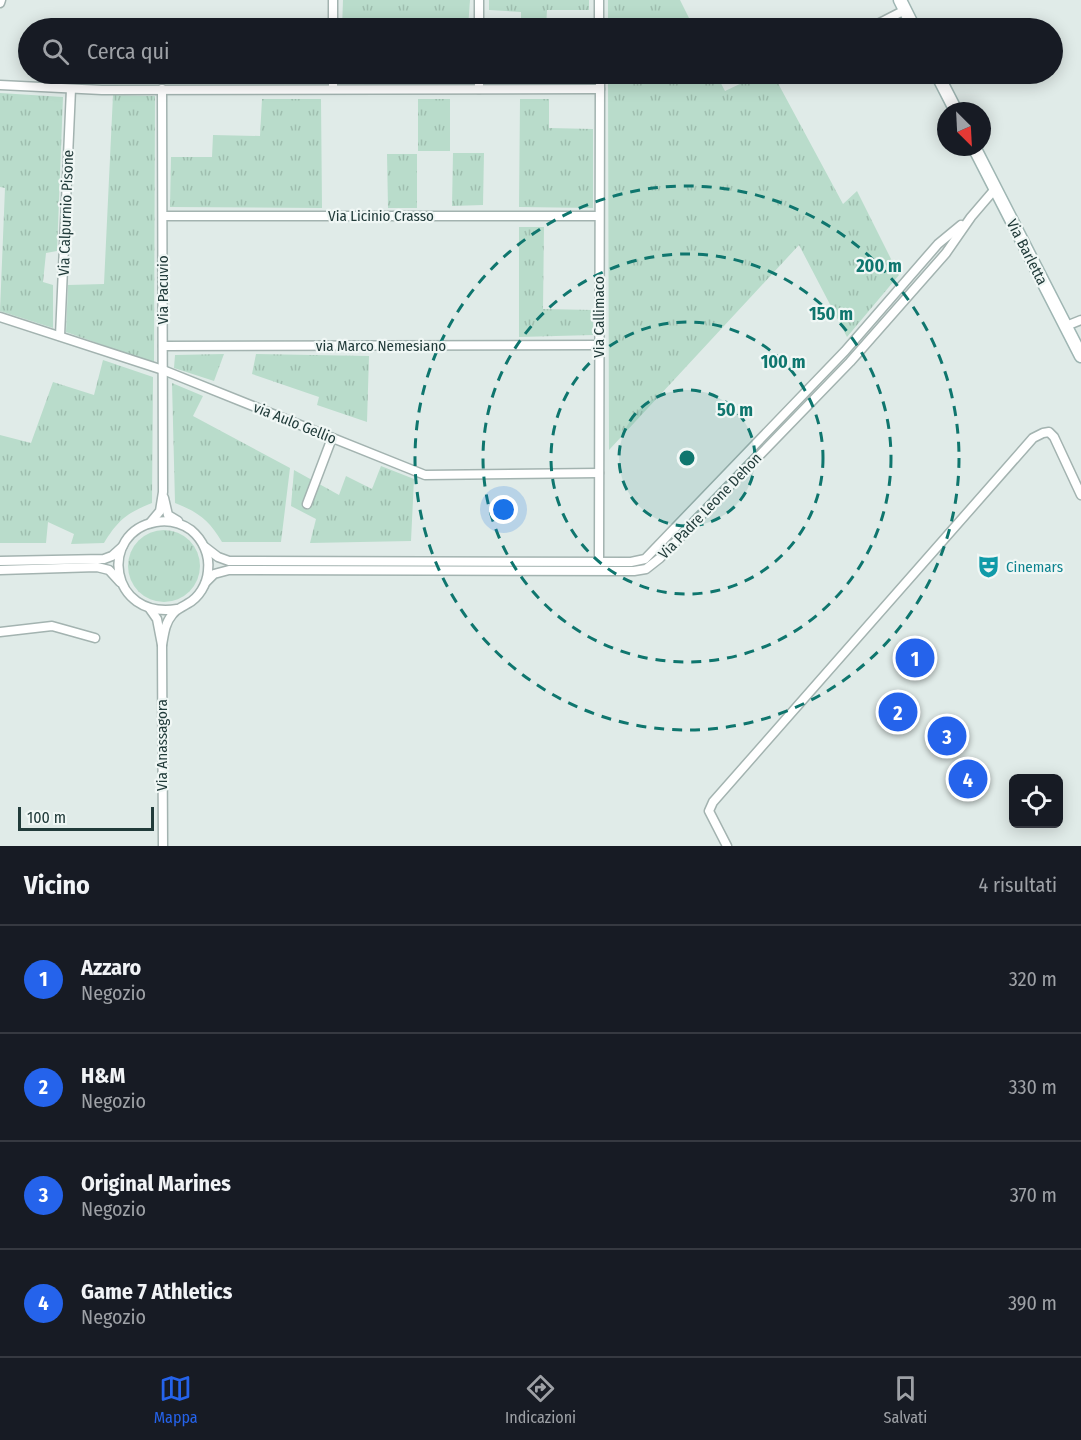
<!DOCTYPE html>
<html lang="it">
<head>
<meta charset="utf-8">
<style>
	:root { --surface:#171b24; --page:#242831; --text:#f1f3f6; --muted:#9ea1a6; --line:#363941; --accent:#2563eb }
	body { margin:0; font-family:"Fira Sans Condensed",sans-serif; background:var(--page); color:var(--text) }
	.controls { position:absolute; right:18px; bottom:18px; display:grid; overflow:hidden; border-radius:9px; box-shadow:0 3px 15px #0003 }
	.controls button { width:54px; height:54px; display:grid; place-items:center; padding:0; border:0; border-bottom:2px solid var(--line); background:var(--surface); color:var(--text); font:30px sans-serif }
	.compass { position:absolute; left:937px; top:102px; width:54px; height:54px; border-radius:50%; background:var(--surface); box-shadow:0 3px 15px #0003; rotate:156deg }
	.scale { position:absolute; left:18px; bottom:15px; width:136px; box-sizing:border-box; padding-left:6px; border:3px solid #213b3a; border-top:0; font-size:16px; line-height:21px; white-space:nowrap; color:#213b3a; -webkit-text-stroke:4px #f0f7f5; paint-order:stroke }
	.you { position:absolute; left:504px; top:510px; width:21px; height:21px; margin:-15px; border:4px solid #fff; border-radius:50%; background:#1a73e8; box-shadow:0 0 0 9px #1a73e833 }
	.badge { display:grid; place-items:center; width:39px; height:39px; border-radius:50%; background:var(--accent); color:#fff; font-size:20px; font-weight:700 }
	.pin { position:absolute; translate:-50% -50%; border:3px solid #fff; box-shadow:0 2px 6px #0006 }
	.list { margin:0; padding:0; list-style:none }
	h2 { display:flex; justify-content:space-between; align-items:center; height:78px; margin:0; padding:0 24px; font-size:26px }
	h2 small { font-size:20px; font-weight:400; color:var(--muted) }
	.list li { display:grid; grid-template-columns:39px 1fr auto; gap:18px; align-items:center; box-sizing:border-box; height:108px; padding:0 24px; border-top:2px solid var(--line) }
	.list b { display:block; font-size:22px; white-space:nowrap }
	.list p { margin:0; font-size:20px; white-space:nowrap; color:var(--muted) }
	.list em { font-size:20px; font-style:normal; color:var(--muted) }
	.icon { flex:none; width:33px; height:33px; fill:none; stroke:currentColor; stroke-width:2; stroke-linecap:round; stroke-linejoin:round }
	.map { position:relative; flex:none; width:1081px; height:846px; overflow:hidden }
	.search { position:absolute; background:var(--surface); box-shadow:0 3px 15px #0003; left:18px; right:18px; top:18px; height:66px; display:flex; align-items:center; gap:15px; box-sizing:border-box; padding:0 21px; border-radius:33px; color:var(--muted); font-size:22px }
	.sheet { height:510px; background:var(--surface) }
	nav { display:flex; justify-content:space-around; align-items:center; box-sizing:border-box; height:84px; border-top:2px solid var(--line); background:var(--surface); font-size:16px; color:var(--muted) }
	nav a { display:grid; justify-items:center; gap:3px }
	nav .on { color:var(--accent) }
	.map>svg:first-child { display:block }
	.grass { fill:url(#grass-tufts) }
	.lines { fill:none; stroke-linecap:round; stroke-linejoin:round }
	.minor-casing { stroke:#a3b3b0; stroke-width:11 }
	.secondary-casing { stroke:#9fb6b3; stroke-width:15 }
	.minor { stroke:#fff; stroke-width:8 }
	.secondary { stroke:#fff; stroke-width:12 }
	.ring { fill:none; stroke:#0f766e; stroke-width:3; stroke-dasharray:10 8 }
	.labels { text-anchor:middle; stroke-width:4.5; stroke-linejoin:round; paint-order:stroke }
	.street-label { font-size:15px; fill:#213b3a; stroke:#f0f7f5 }
	.culture-label { font-size:15px; fill:#0d838f; stroke:#f0f7f5; text-anchor:start }
	.centre { fill:#0f766e; stroke:#f0f7f5; stroke-width:3 }
	.ring-label { font-size:18px; text-anchor:middle; font-weight:bold; fill:#0f766e; stroke:#f0f7f5; stroke-width:4.5; stroke-linejoin:round; paint-order:stroke }
</style>
</head>
<body>
<div class="map">
<svg width="1081" height="846" viewBox="0 0 1081 846">
	<defs>
		<pattern id="grass-tufts" width="24" height="20" patternUnits="userSpaceOnUse" patternTransform="scale(1.5)"><rect width="24" height="20" fill="#b9dccb"/><path d="M3 7l-1-3M5 7V3M7 7l1-3M15 17l-1-3M17 17v-4M19 17l1-3" fill="none" stroke="#9fbeaf"/></pattern>
	</defs>
	<rect width="100%" height="100%" fill="#e0ebe8"/>
	<!-- grass -->
	<g class="grass">
		<polygon points="343,0 470,0 468,28 342,28"/>
		<polygon points="489,0 589,0 589,10 547,10 546,28 521,28 521,12 489,10"/>
		<polygon points="608,0 680,0 694,28 608,28"/>
		<polygon points="113,74 322,74 322,79 113,84"/>
		<polygon points="342,74 467,74 467,77 342,80"/>
		<polygon points="608,74 716,74 725,91 761,74 773,74 843,204 857,191 899,275 847,337 799,245 609,450"/>
		<polygon points="0,93 63,97 57,251 46,253 43,282 53,285 53,328 0,311 5,188 0,187"/>
		<polygon points="113,95 155,96 154,363 66,332 68,285 104,284"/>
		<polygon points="262,99 321,99 322,208 170,207 171,157 212,157 213,135 260,136"/>
		<rect x="418" y="99" width="32" height="52"/>
		<polygon points="520,99 549,99 549,128 593,129 593,208 519,207"/>
		<polygon points="453,153 484,153 483,205 452,206"/>
		<polygon points="387,154 417,154 417,208 388,208"/>
		<polygon points="519,227 544,227 543,309 593,310 593,335 519,337"/>
		<polygon points="224,354 214,381 174,368 175,355"/>
		<polygon points="256,354 369,356 367,422 317,405 319,397 252,374"/>
		<path d="M103,360l50,17 -1,126c-25,10 -34,17 -48,40l-33,1 3,-10 -26,-12 -2,21h-46v-108l31,8 22,-61 41,13z"/>
		<path d="M172,383l31,13 -10,20 97,52 -9,74h-59c-13,-22 -24,-30 -47,-39z"/>
		<polygon points="381,466 414,479 411,541 310,543 316,519 291,506 294,470 339,495 346,476 372,489"/>
		<circle cx="164" cy="566" r="36"/>
	</g>
	<g class="lines">
		<defs>
			<g id="minor">
				<polyline points="599,0 599,28"/>
				<polyline points="0,3 1,0"/>
				<polyline points="333,28 333,0"/>
				<polyline points="479,28 479,0"/>
				<polyline points="870,28 905,10"/>
				<polyline points="781,75 784,74"/>
				<polyline points="0,85 102,90 600,89"/>
				<polyline points="333,89 333,74"/>
				<polyline points="479,89 479,74"/>
				<polyline points="164,216 599,216"/>
				<polyline points="0,317 163,370 425,475 599,473"/>
				<polyline points="1066,326 1081,320"/>
				<polyline points="60,336 71,89"/>
				<polyline points="163,346 600,345"/>
				<polyline points="164,498 168,515 178,521"/>
				<polyline points="307,504 332,438"/>
				<polyline points="150,523 160,511 163,492 162,89"/>
				<polyline points="205,547 218,557 229,561 631,562 645,559 845,351 938,244 961,225"/>
				<polyline points="599,560 600,74"/>
				<polyline points="0,561 104,559 112,556 122,547"/>
				<polyline points="0,570 97,567 109,570 120,582"/>
				<polyline points="206,582 214,574 229,570 634,571 646,569 660,558 850,362 946,253 971,217 995,189"/>
				<polyline points="150,609 157,619 162,645 163,846"/>
				<polyline points="0,632 52,626 95,638"/>
				<path d="M162,645c2,-11 3,-22 10,-30 4,-6 9,-7 15,-11 12,-6 20,-20 21,-33 2,-16 -5,-31 -17,-41 -10,-7 -23,-10 -35,-8 -58,10 -47,98 21,87"/>
				<polyline points="727,846 709,811 713,802 1033,438 1043,433 1049,432 1054,437 1081,495"/>
			</g>
			<g id="secondary">
				<polyline points="900,0 914,28"/>
				<polyline points="937,74 956,111"/>
				<polyline points="974,147 1081,356"/>
			</g>
		</defs>
		<!-- minor casing -->
		<use href="#minor" class="minor-casing"/>
		<!-- secondary casing -->
		<use href="#secondary" class="secondary-casing"/>
		<!-- minor -->
		<use href="#minor" class="minor"/>
		<!-- secondary -->
		<use href="#secondary" class="secondary"/>
	</g>
	<!-- distance rings -->
	<circle cx="687" cy="458" r="68" fill="#0f766e" fill-opacity=".12"/>
	<g class="ring">
		<circle cx="687" cy="458" r="68"/>
		<circle cx="687" cy="458" r="136"/>
		<circle cx="687" cy="458" r="204"/>
		<circle cx="687" cy="458" r="272"/>
	</g>
	<!-- icons -->
	<defs>
		<symbol id="theatre-bare" viewBox="-9 -9 18 18"><path d="M-5-5.5Q0-4 5-5.5V0Q5 5 0 6Q-5 5-5 0ZM-3.3-2.5H-1v1.5H-3.3ZM1-2.5H3.3v1.5H1ZM-2.8 1Q0 5.5 2.8 1Z" fill="#0f9aa8" stroke="#f0f7f5" stroke-width="2.5" paint-order="stroke"/></symbol>
	</defs>
	<g fill-rule="evenodd">
		<use href="#theatre-bare" x="972" y="550" width="33" height="33"/>
	</g>
	<g class="labels">
		<!-- street labels -->
		<g class="street-label">
			<text transform="translate(66 213) rotate(-88)" y="5">Via Calpurnio Pisone</text>
			<text x="381" y="221">Via Licinio Crasso</text>
			<text transform="translate(1027 252) rotate(63)" y="5">Via Barletta</text>
			<text transform="translate(163 290) rotate(-90)" y="5">Via Pacuvio</text>
			<text transform="translate(599 317) rotate(-90)" y="5">Via Callimaco</text>
			<text x="381" y="351">via Marco Nemesiano</text>
			<text transform="translate(295 423) rotate(22)" y="5">via Aulo Gellio</text>
			<text transform="translate(710 506) rotate(-46)" y="5">Via Padre Leone Dehon</text>
			<text transform="translate(162 745) rotate(-90)" y="5">Via Anassagora</text>
		</g>
		<!-- culture labels -->
		<g class="culture-label">
			<text x="1006" y="572">Cinemars</text>
		</g>
	</g>
	<circle cx="687" cy="458" r="9" class="centre"/>
	<g class="ring-label">
		<text x="879" y="272">200 m</text>
		<text x="831" y="320">150 m</text>
		<text x="783" y="368">100 m</text>
		<text x="735" y="416">50 m</text>
	</g>
</svg>
<div class="controls">
<button><svg class="icon" aria-label="locate" viewBox="0 0 24 24"><circle cx="12" cy="12" r="6"/><path d="M12 2v4M12 18v4M2 12h4M18 12h4"/></svg></button>
</div>
<svg class="compass" viewBox="-18 -18 36 36"><path d="M0-13l5 13h-10z" fill="#e53935"/><path d="M0 13l5-13h-10z" fill="#9ea1a6"/></svg>
<div class="scale">100 m</div>
<div class="you"></div>
<div class="pin badge" style="left:915px;top:658px">1</div>
<div class="pin badge" style="left:898px;top:712px">2</div>
<div class="pin badge" style="left:947px;top:736px">3</div>
<div class="pin badge" style="left:968px;top:779px">4</div>
<div class="search"><svg class="icon" aria-label="search" viewBox="0 0 24 24"><circle cx="10" cy="10" r="6"/><path d="M15 15l6 6"/></svg>Cerca qui</div>
</div>
<section class="sheet">
<h2>Vicino<small>4 risultati</small></h2>
<ul class="list">
<li><span class="badge">1</span><div><b>Azzaro</b><p>Negozio</p></div><em>320 m</em></li>
<li><span class="badge">2</span><div><b>H&amp;M</b><p>Negozio</p></div><em>330 m</em></li>
<li><span class="badge">3</span><div><b>Original Marines</b><p>Negozio</p></div><em>370 m</em></li>
<li><span class="badge">4</span><div><b>Game 7 Athletics</b><p>Negozio</p></div><em>390 m</em></li>
</ul>
</section>
<nav>
<a class="on"><svg class="icon" aria-label="map" viewBox="0 0 24 24"><path d="M3 6l6-2 6 2 6-2v14l-6 2-6-2-6 2zM9 4v14M15 6v14"/></svg>Mappa</a>
<a><svg class="icon" aria-label="directions" viewBox="0 0 24 24"><path d="M12 3l9 9-9 9-9-9zM9 14v-3h6M13 9l2 2-2 2"/></svg>Indicazioni</a>
<a><svg class="icon" aria-label="saved" viewBox="0 0 24 24"><path d="M7 4h10v16l-5-4-5 4z"/></svg>Salvati</a>
</nav>
</body>
</html>
